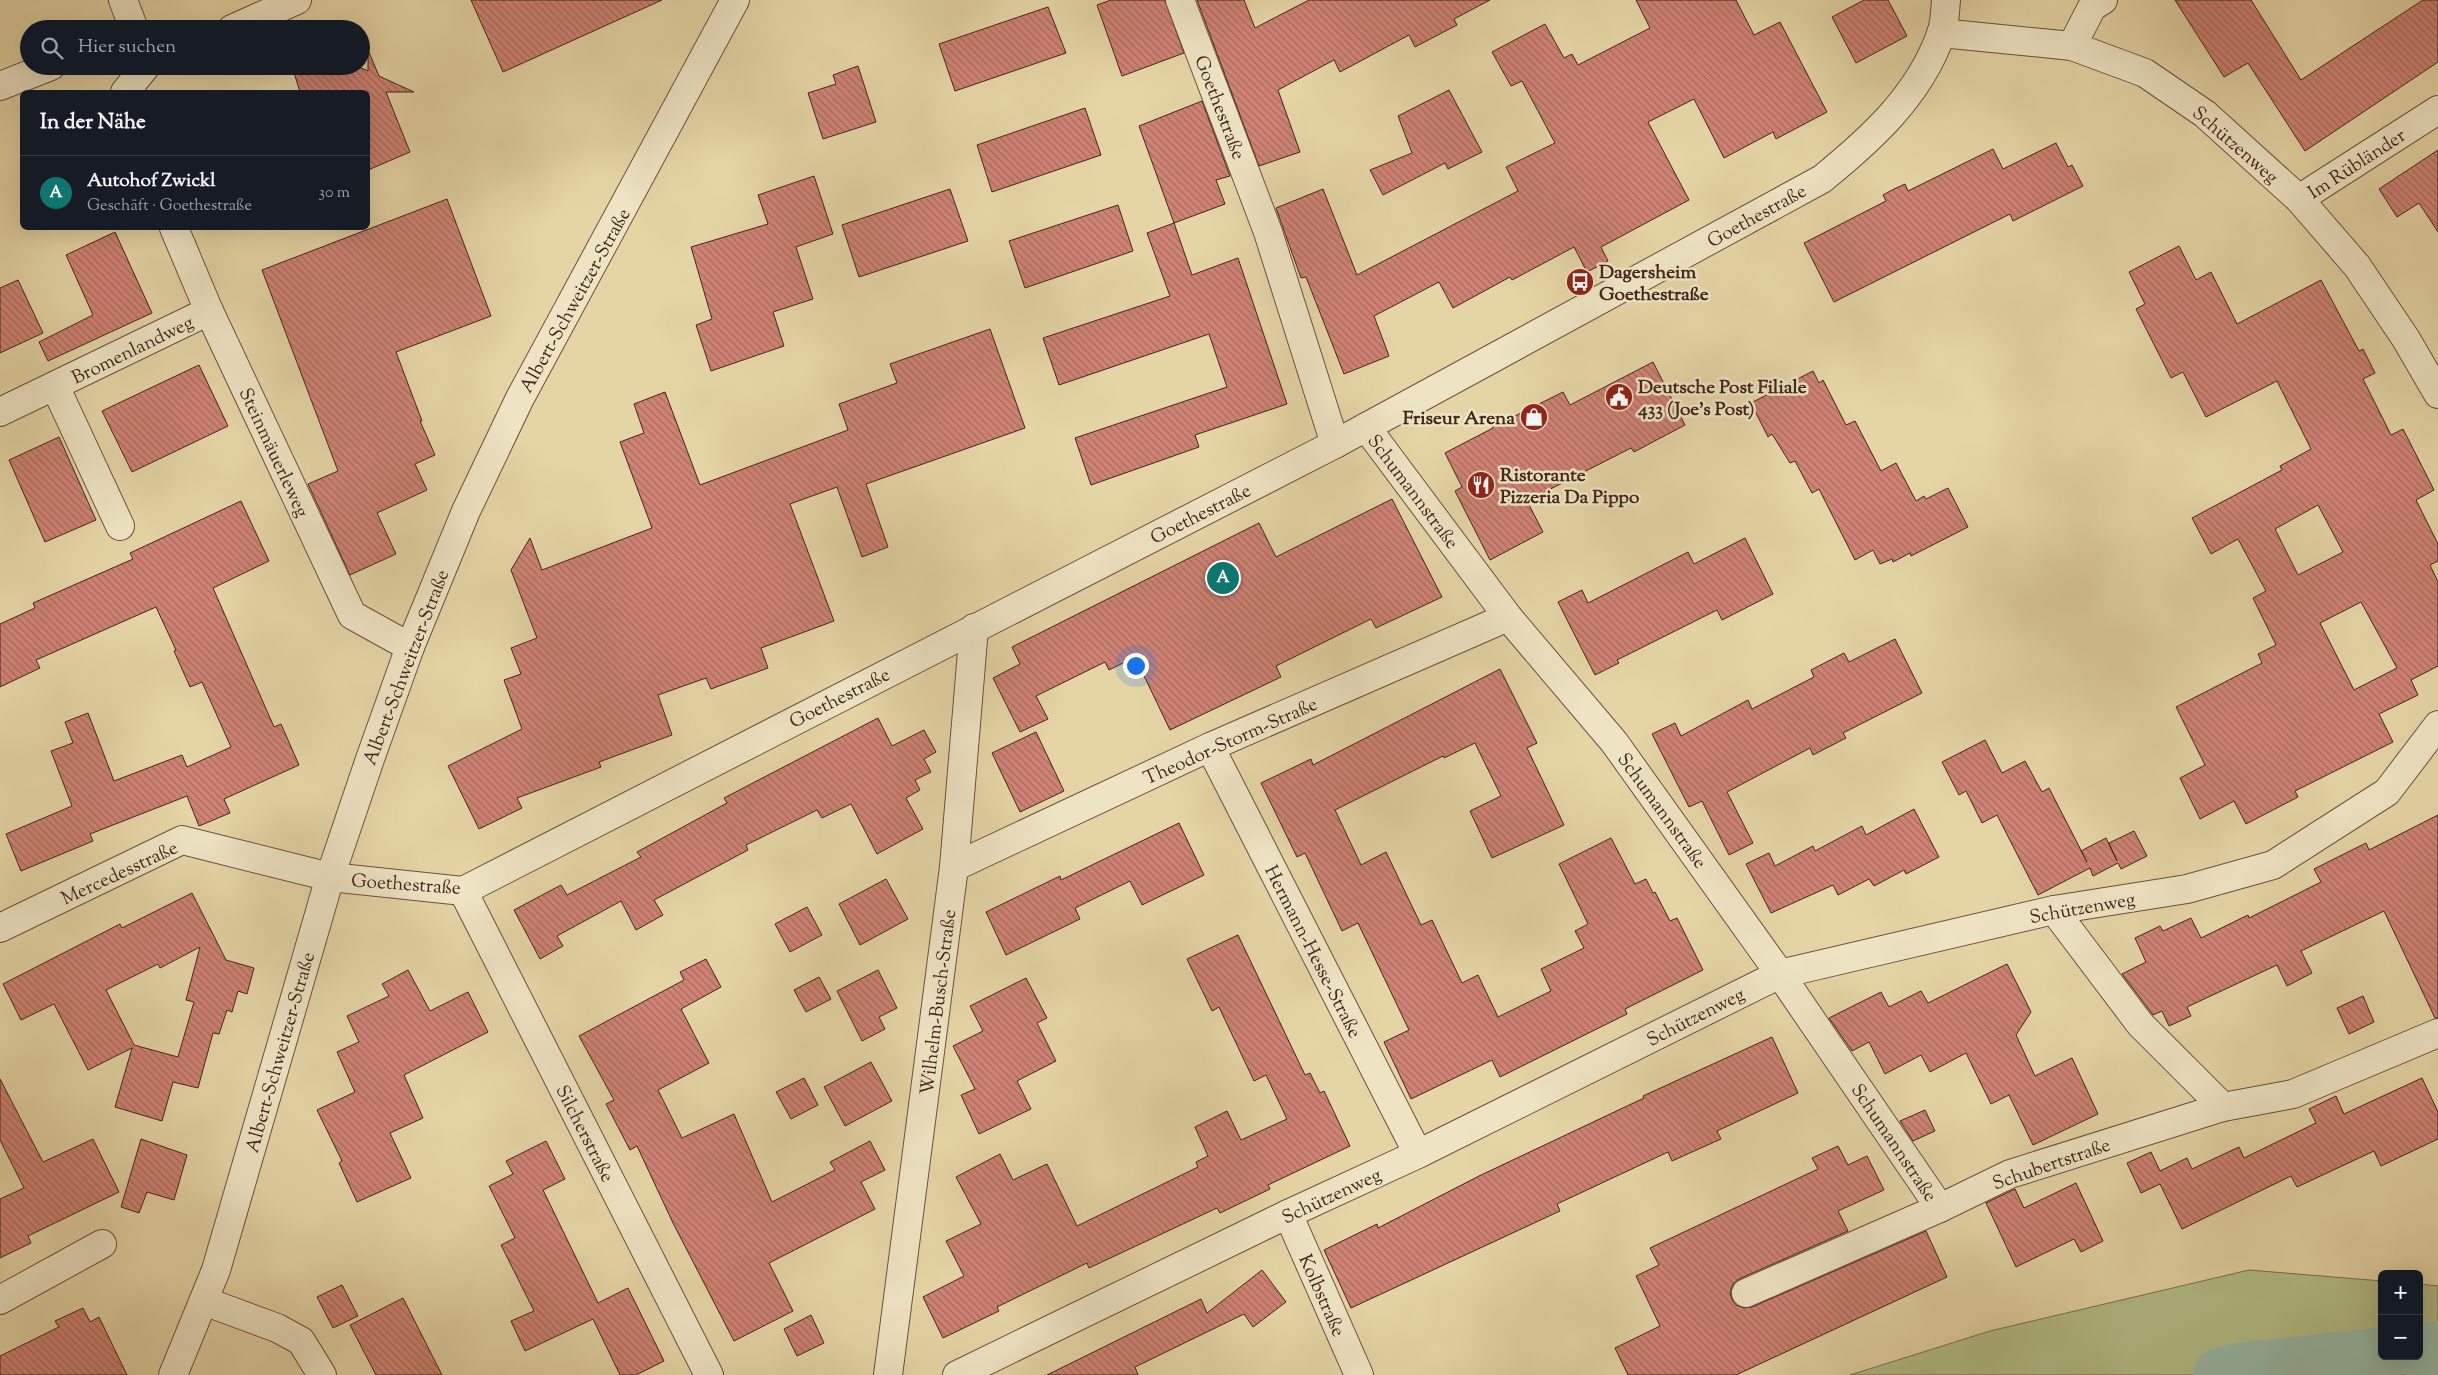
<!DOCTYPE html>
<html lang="de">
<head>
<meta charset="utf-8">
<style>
	:root { --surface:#171b24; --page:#242831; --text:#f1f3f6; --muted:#9ea1a6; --line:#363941; --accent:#0f766e }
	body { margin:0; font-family:"Sorts Mill Goudy",serif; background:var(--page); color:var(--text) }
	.controls { position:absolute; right:15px; bottom:15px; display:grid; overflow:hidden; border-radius:8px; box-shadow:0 5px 20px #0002 }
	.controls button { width:45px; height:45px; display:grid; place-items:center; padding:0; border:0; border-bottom:1px solid var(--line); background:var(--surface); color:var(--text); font:25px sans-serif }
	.you { position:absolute; left:1135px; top:665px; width:18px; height:18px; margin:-12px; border:4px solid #fff; border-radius:50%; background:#1a73e8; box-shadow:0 0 0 8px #1a73e833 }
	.badge { display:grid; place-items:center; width:32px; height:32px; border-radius:50%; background:var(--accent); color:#fff; font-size:16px; font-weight:700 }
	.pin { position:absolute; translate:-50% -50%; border:2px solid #fff; box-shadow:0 1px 5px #0006 }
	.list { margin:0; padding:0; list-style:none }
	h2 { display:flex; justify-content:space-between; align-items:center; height:65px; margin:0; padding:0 20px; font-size:21px }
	h2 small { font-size:16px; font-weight:400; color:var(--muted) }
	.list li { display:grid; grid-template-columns:32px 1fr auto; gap:15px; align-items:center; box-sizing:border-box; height:75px; padding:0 20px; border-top:1px solid var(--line) }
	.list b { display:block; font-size:19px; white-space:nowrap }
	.list p { margin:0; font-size:16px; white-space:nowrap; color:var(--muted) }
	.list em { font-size:16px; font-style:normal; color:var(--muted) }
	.icon { flex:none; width:28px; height:28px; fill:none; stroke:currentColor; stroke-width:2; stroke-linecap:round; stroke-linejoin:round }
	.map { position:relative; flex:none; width:2438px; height:1375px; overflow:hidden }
	.search { position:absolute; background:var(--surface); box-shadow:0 5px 20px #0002; left:20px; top:20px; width:350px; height:55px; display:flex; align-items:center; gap:12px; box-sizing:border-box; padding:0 18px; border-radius:28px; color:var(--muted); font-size:19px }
	.panel { position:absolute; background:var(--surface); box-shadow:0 5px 20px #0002; left:20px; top:90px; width:350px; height:140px; border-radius:8px }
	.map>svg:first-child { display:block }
	.green { fill:#b2be88; stroke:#7a7252 }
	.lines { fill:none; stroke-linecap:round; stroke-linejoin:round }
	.river { stroke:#96b9a7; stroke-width:55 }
	.building { fill:url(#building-back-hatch); stroke:#41261c; fill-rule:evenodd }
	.minor-casing { stroke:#6a523e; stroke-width:30 }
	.minor { stroke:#eee4c4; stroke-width:28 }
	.labels { text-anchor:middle; stroke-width:5; stroke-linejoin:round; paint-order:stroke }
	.street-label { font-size:19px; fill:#41261c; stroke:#eee4c4 }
	.poi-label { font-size:19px; font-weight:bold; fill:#41261c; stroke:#eee4c4; text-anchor:start }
</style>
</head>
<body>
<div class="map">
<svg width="2438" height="1375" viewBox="0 0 2438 1375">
	<defs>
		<pattern id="building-back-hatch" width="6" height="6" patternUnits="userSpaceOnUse" patternTransform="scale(1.25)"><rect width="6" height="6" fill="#cf8375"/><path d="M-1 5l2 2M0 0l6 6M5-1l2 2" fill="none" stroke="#aa6b5f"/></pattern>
	</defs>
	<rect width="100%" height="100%" fill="#e5d5a5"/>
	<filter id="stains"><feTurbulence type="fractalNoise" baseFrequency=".004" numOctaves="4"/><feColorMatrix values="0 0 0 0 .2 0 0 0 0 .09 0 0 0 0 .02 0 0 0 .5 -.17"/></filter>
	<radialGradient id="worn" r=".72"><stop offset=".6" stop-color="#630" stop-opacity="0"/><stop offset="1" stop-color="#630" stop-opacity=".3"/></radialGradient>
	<!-- green -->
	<polygon class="green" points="2249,1270 2382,1281 2382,1356 2419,1356 2419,1284 2438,1286 2438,1375 1850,1375 1990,1331"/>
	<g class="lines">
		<!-- river -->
		<g class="river">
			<polyline points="2419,1351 2438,1349"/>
			<polyline points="2221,1375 2246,1369 2382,1355"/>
		</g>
	</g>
	<!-- building -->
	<g class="building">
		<polygon points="471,0 662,0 503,72"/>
		<polygon points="1111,0 1165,0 1184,53 1122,76 1097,5"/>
		<polygon points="1197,0 1244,0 1255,28 1309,0 1490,0 1454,19 1457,25 1415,47 1409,35 1340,72 1334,60 1278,90 1300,152 1259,166"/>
		<polygon points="1636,0 1736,0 1754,35 1780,22 1827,112 1776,139 1773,132 1724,158 1694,99 1648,122 1689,200 1601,247 1608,261 1587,272 1574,247 1512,280 1510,277 1453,308 1439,282 1374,316 1389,356 1344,374 1306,277 1301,278 1276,208 1323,189 1357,275 1518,191 1506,167 1555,143 1522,81 1511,86 1492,52 1545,24 1564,58 1572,54 1578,65 1650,28"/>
		<polygon points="1864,0 1888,0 1907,36 1856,63 1832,17"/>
		<polygon points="2175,0 2251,0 2301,80 2423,0 2438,0 2438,62 2305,151 2248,63 2224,77"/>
		<polygon points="1048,7 1066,53 955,91 939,44"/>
		<polygon points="368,50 379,76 414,92 386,92 410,152 368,170 368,92 300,92 292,66 357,66 368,71"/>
		<polygon points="858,66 876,122 823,139 808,93 836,84 833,75"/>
		<polygon points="1449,90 1482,152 1448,169 1445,163 1383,195 1370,170 1412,153 1398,116"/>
		<polygon points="1202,101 1230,176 1216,180 1225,204 1174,223 1139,126"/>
		<polygon points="1085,108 1101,155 992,192 977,145"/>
		<polygon points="2056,143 2068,167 2072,165 2083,186 2013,221 2010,214 1834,302 1804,243 1886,201 1883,195 1894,189 1905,184 1908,191 1993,149 2003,169"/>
		<polygon points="2438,150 2438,232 2419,203 2397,217 2379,189"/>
		<polygon points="814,176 833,234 796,247 813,299 773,312 784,346 711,371 696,325 712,319 691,247 768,224 758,195"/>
		<polygon points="950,189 968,241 859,277 842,225"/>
		<polygon points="447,199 491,316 396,352 422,421 420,421 435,455 415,464 427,490 377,513 396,554 350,575 308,484 338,471 262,270"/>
		<polygon points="1118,205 1133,251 1025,288 1009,241"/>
		<polygon points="1174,223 1192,275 1238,258 1287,404 1195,435 1199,447 1091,485 1075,438 1227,387 1209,334 1059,385 1043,338 1170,296 1147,233"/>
		<polygon points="115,232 152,313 48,361 39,342 93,315 66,255"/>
		<path d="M2179,246l17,34 15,-8 26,52 84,-44 38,71 4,-2 12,24 -12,6 28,56 12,-6 31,61 -18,10 22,44v17l-8,4 8,17v84l-27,14 7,15 -39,19 14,28 -98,49 3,6 -52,27 -12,-23 -34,18 -20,-41 25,-13 -29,-58 86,-44 -4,-9 18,-9 -23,-47 13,-7 -28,-52 -27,15 -19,-36 90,-48 -2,-4 31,-17 -34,-68 -71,36 -23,-45 -12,6 -35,-69 9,-5 -16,-32zM2318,505l25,47 -45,23 -23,-46zM2361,602l36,66 -43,22 -34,-67z"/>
		<polygon points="18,280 43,333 0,353 0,288"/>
		<polygon points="990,329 1025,428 866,484 888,547 862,557 837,487 790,504 834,621 761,648 768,668 711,689 706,678 658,695 672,735 599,762 601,767 517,798 522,808 479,829 448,766 522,729 504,680 521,674 511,648 537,638 511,570 530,538 542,570 652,528 620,442 644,433 634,404 665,392 700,485 848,430 839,404 897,383 890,364"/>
		<polygon points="1653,362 1685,425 1634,452 1631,448 1527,501 1543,532 1490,560 1455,491 1462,487 1445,453 1493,428 1491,424 1511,414 1513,417 1563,392 1570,405"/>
		<polygon points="199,365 228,426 132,472 102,411"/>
		<polygon points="1813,371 1819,383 1823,380 1846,425 1855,421 1881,471 1896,463 1916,501 1924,496 1926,499 1948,488 1968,527 1911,556 1910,553 1893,562 1892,559 1880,564 1873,550 1855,560 1819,489 1812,493 1795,461 1790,463 1772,434 1768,437 1751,403"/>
		<polygon points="59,437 96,520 45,542 9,460"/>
		<polygon points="1392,499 1442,597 1376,628 1371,619 1276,666 1281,677 1170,730 1135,657 1109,670 1105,662 1036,696 1048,719 1020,732 993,678 1020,664 1012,647 1259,523 1276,557"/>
		<polygon points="241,501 269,561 213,588 274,727 281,724 299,765 224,799 230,813 199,826 187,796 90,834 93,841 21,871 6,834 72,806 51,751 73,743 65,722 88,713 114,781 182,755 187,767 231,747 202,682 190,687 174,651 176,650 156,607 36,660 40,668 0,687 0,624 35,608 33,603 133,559 130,553"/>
		<polygon points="1745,538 1773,594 1722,620 1717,610 1617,660 1619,663 1595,675 1558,602 1582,590 1588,603 1688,552 1694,564"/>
		<polygon points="1895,639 1922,693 1843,733 1846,738 1813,755 1810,748 1727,792 1753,843 1729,855 1702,801 1689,807 1652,734 1675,723 1681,736 1748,700 1752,709 1814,677 1811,670 1844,653 1849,662"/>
		<polygon points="1500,669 1537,743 1527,748 1564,825 1492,858 1470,811 1501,796 1475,743 1444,758 1443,756 1335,810 1361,865 1386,852 1421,925 1432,920 1462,983 1478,975 1498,1017 1551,991 1541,969 1584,948 1575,931 1588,924 1559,864 1611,838 1635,884 1646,879 1653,893 1655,892 1670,921 1677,918 1703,970 1625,1009 1627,1014 1500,1077 1492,1060 1411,1099 1384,1042 1409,1030 1358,923 1342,931 1305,853 1297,857 1261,783 1311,759 1313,765"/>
		<polygon points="878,718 892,746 924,730 936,752 924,759 931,772 915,780 920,790 906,798 923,829 877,854 851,804 822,818 817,810 746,845 748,850 654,900 663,915 636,930 621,901 557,936 563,946 540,959 514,910 561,885 567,895 641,857 637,852 727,803 724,798"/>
		<polygon points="1036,732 1064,791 1020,812 992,753"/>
		<polygon points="1985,740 2002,773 2025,761 2042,792 2049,788 2087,862 2081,851 2106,838 2117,861 2109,843 2134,831 2147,856 2121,869 2118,863 2093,876 2090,868 2038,895 1997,815 1982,823 1966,791 1959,795 1942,762"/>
		<polygon points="1914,809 1939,857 1906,874 1904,870 1874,886 1869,879 1838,895 1833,885 1771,913 1746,864 1769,853 1775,866 1813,846 1815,851 1862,826 1866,835"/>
		<polygon points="2438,815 2438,1018 2435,1018 2384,911 2301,951 2312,973 2287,986 2277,965 2187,1007 2191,1016 2169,1026 2162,1011 2153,1015 2122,974 2146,962 2135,938 2160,926 2163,931 2191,918 2201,938 2248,915 2249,918 2321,882 2314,869 2366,843 2369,850"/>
		<polygon points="1179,823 1204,875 1142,905 1130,881 1075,908 1080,919 1006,955 986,912 1060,876 1061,880"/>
		<polygon points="886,879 908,919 860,945 839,904"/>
		<path d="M192,893l34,67 28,8 -7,26 -9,-3 -6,21 -5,-2 -8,24 -6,-1 -15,55 -25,-6 -11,39 -47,-14 17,-59 -44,22 -34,-66 -33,16 -18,-36 117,-60 2,4zM200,947l-14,53 8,2 -16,55 -44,-12 -28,-55 52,-26 2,4z"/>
		<polygon points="807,907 822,935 790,952 775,924"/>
		<polygon points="1238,935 1305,1075 1310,1073 1320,1093 1324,1091 1350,1146 1268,1185 1270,1189 1220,1213 1217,1208 1089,1268 1087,1263 997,1307 999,1311 943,1338 923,1297 964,1276 946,1241 981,1224 956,1177 1000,1154 1013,1180 1047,1164 1077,1226 1198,1167 1196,1162 1208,1156 1195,1127 1227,1111 1241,1140 1287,1119 1266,1075 1254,1081 1219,1007 1212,1011 1187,959"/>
		<polygon points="706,959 721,987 681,1009 709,1063 658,1090 682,1138 734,1114 772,1202 835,1170 830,1162 870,1141 885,1170 861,1182 875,1209 769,1263 793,1311 734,1341 673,1223 637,1146 630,1150 606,1104 614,1100 579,1036 684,980 680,972"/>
		<polygon points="2007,964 2031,1012 2016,1035 2035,1076 2072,1058 2098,1114 2033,1145 2009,1095 1991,1104 1966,1053 1930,1072 1921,1055 1885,1074 1869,1042 1852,1051 1829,1018 1881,992 1889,1007 1921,991 1928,1003"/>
		<polygon points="408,970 430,1011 468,992 488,1032 404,1075 423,1118 390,1133 411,1178 357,1202 339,1163 342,1161 317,1110 355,1092 337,1052 359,1042 347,1016 389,996 382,984"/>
		<polygon points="878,970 897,1008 879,1017 885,1029 862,1041 837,991"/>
		<polygon points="819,977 831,999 806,1012 794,990"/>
		<polygon points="1026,978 1047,1018 1037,1023 1056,1061 1017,1081 1031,1109 979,1134 961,1095 975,1089 953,1046 983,1031 970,1006"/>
		<polygon points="2363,996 2374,1022 2349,1034 2337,1008"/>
		<polygon points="1772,1037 1798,1093 1717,1131 1721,1139 1672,1161 1668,1152 1557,1204 1560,1211 1351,1308 1324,1250 1377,1224 1378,1228 1479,1176 1644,1098 1643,1096"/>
		<polygon points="871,1062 892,1101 845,1126 824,1087"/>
		<polygon points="804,1078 818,1105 791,1119 776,1092"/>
		<polygon points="2422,1078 2438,1112 2438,1139 2381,1166 2374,1151 2297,1187 2291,1176 2182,1229 2160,1184 2141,1193 2127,1163 2151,1152 2160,1171 2187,1158 2192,1169 2239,1147 2244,1158 2316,1123 2309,1109 2336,1096 2344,1114"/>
		<polygon points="0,1079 43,1162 93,1139 119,1192 28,1236 31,1243 0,1258 0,1199 24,1188 0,1140"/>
		<polygon points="1925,1110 1935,1131 1913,1141 1900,1121"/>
		<polygon points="141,1139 187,1155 174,1200 147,1192 139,1213 121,1207"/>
		<polygon points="546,1141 565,1179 543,1190 598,1303 628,1288 664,1361 636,1375 620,1375 593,1319 525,1351 511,1321 534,1311 501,1245 515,1238 489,1186 513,1174 506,1161"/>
		<polygon points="1838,1146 1848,1165 1867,1156 1884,1190 1838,1211 1848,1231 1739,1279 1733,1284 1730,1292 1732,1300 1736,1305 1744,1308 1752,1307 1926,1231 1947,1277 1736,1375 1628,1375 1615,1348 1660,1326 1636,1276 1659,1265 1650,1248 1818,1169 1812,1158"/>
		<polygon points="2076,1183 2103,1241 2081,1252 2074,1239 2016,1267 1986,1203 2015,1189 2024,1208"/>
		<polygon points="1262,1270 1286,1302 1253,1327 1244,1314 1135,1367 1138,1375 1047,1375 1201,1299 1207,1313"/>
		<polygon points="342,1285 358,1316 333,1328 317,1297"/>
		<polygon points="403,1298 442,1375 376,1375 350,1325"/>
		<polygon points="83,1308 90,1322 99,1317 127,1375 0,1375 0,1356 59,1327 55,1321"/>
		<polygon points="811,1315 824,1343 797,1356 784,1329"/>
	</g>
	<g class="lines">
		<defs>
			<g id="minor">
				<polyline points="123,0 134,29"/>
				<polyline points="1180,0 1268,232 1335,444"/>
				<polyline points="232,29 297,0"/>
				<polyline points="1941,33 2072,46 2145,73 2205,114 2299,199 2357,266 2406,339 2438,394"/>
				<polyline points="2072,46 2092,7 2103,0"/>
				<polyline points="0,86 51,66"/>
				<polyline points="125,92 146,66"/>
				<polyline points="2299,199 2438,110"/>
				<polyline points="174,228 209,311 352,615 410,647"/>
				<polyline points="55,386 120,526"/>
				<polyline points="0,412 209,311"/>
				<polyline points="1366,427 1508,617 1614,742 1780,974 1940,1208"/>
				<polyline points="1210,747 1418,1154"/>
				<polyline points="954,867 1210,747 1508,617"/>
				<polyline points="463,891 709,1375"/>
				<polyline points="2054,910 2140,1024 2223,1107 2293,1094 2438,1033"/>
				<path d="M0,928l182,-88 148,37 133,14 872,-447 487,-265c49,-40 97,-83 119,-145 4,-10 4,-23 5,-34"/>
				<polyline points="1288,1214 1359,1375"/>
				<polyline points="1746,1293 1940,1208 2010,1174 2223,1107"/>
				<polyline points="0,1300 102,1244"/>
				<polyline points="204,1301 277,1328 301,1341 322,1375"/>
				<polyline points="173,1375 216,1270 330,877 370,759 410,647 466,511 520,398 735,0"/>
				<polyline points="888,1375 954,867 974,628"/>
				<polyline points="957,1375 1288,1214 1418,1154 1780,974 2054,910 2187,889 2273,865 2387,792 2438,725"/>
			</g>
		</defs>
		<!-- minor casing -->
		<use href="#minor" class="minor-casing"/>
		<!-- minor -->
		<use href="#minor" class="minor"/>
	</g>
	<!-- icons -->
	<defs>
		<symbol id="bus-disc" viewBox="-11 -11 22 22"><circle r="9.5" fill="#8f2418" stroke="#eee4c4"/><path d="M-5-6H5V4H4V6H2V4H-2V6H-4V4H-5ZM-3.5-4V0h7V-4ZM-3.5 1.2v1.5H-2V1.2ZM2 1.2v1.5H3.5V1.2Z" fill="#fff"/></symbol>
		<symbol id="civic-disc" viewBox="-11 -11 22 22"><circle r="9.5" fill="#8f2418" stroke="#eee4c4"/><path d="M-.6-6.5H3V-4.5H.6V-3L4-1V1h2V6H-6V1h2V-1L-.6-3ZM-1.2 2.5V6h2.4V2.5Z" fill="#fff"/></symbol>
		<symbol id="shop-disc" viewBox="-11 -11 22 22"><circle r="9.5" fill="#8f2418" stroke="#eee4c4"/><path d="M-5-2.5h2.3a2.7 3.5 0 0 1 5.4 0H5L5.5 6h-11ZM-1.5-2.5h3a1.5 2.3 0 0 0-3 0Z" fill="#fff"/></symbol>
		<symbol id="restaurant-disc" viewBox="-11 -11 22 22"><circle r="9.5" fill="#8f2418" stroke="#eee4c4"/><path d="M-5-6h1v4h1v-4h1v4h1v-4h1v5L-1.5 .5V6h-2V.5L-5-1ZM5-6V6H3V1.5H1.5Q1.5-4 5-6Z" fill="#fff"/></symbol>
	</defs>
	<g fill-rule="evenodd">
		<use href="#bus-disc" x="1564" y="266" width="32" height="32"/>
		<use href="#civic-disc" x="1603" y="381" width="32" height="32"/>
		<use href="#shop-disc" x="1518" y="401" width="32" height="32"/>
		<use href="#restaurant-disc" x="1465" y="469" width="32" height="32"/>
	</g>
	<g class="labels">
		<!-- street labels -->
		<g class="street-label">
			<text transform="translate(1221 107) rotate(69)" y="7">Goethestraße</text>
			<text transform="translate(2236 144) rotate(41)" y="7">Schützenweg</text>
			<text transform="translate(2356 163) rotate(-33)" y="7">Im Rübländer</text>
			<text transform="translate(1756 215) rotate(-29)" y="7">Goethestraße</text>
			<text transform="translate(574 300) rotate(-61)" y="7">Albert-Schweitzer-Straße</text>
			<text transform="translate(132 349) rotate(-26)" y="7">Bromenlandweg</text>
			<text transform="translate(275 452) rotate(65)" y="7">Steinmäuerleweg</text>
			<text transform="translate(1414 491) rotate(53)" y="7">Schumannstraße</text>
			<text transform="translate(1200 513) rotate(-27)" y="7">Goethestraße</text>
			<text transform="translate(405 667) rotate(-69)" y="7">Albert-Schweitzer-Straße</text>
			<text transform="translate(839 697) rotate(-27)" y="7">Goethestraße</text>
			<text transform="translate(1230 740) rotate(-24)" y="7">Theodor-Storm-Straße</text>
			<text transform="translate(1663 810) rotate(54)" y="7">Schumannstraße</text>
			<text transform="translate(119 872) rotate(-25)" y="7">Mercedesstraße</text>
			<text transform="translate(406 883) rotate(4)" y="7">Goethestraße</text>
			<text transform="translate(2082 907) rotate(-10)" y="7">Schützenweg</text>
			<text transform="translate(1314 951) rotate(63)" y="7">Hermann-Hesse-Straße</text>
			<text transform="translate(937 1002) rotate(-83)" y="7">Wilhelm-Busch-Straße</text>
			<text transform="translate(1695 1016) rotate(-27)" y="7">Schützenweg</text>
			<text transform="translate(279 1052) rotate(-74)" y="7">Albert-Schweitzer-Straße</text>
			<text transform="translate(586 1133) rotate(63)" y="7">Silcherstraße</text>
			<text transform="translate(1895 1142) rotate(56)" y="7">Schumannstraße</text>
			<text transform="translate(2051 1163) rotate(-19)" y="7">Schubertstraße</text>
			<text transform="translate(1331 1195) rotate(-25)" y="7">Schützenweg</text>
			<text transform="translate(1323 1295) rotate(66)" y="7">Kolbstraße</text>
		</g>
		<!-- poi labels -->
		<g class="poi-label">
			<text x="1599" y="278">Dagersheim<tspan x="1599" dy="22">Goethestraße</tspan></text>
			<text x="1638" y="393">Deutsche Post Filiale<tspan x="1638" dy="22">433 (Joe's Post)</tspan></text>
			<text x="1515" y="424" text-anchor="end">Friseur Arena</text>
			<text x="1500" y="481">Ristorante<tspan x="1500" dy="22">Pizzeria Da Pippo</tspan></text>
		</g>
	</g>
	<rect width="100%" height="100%" filter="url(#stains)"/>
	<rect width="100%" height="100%" fill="url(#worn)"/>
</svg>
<div class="controls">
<button>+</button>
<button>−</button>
</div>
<div class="you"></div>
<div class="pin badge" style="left:1223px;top:578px">A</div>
<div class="search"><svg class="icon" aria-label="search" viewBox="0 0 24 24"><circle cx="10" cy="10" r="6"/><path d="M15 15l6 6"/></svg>Hier suchen</div>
<section class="panel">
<h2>In der Nähe<small></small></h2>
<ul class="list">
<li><span class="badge">A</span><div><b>Autohof Zwickl</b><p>Geschäft · Goethestraße</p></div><em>30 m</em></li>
</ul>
</section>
</div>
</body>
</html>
